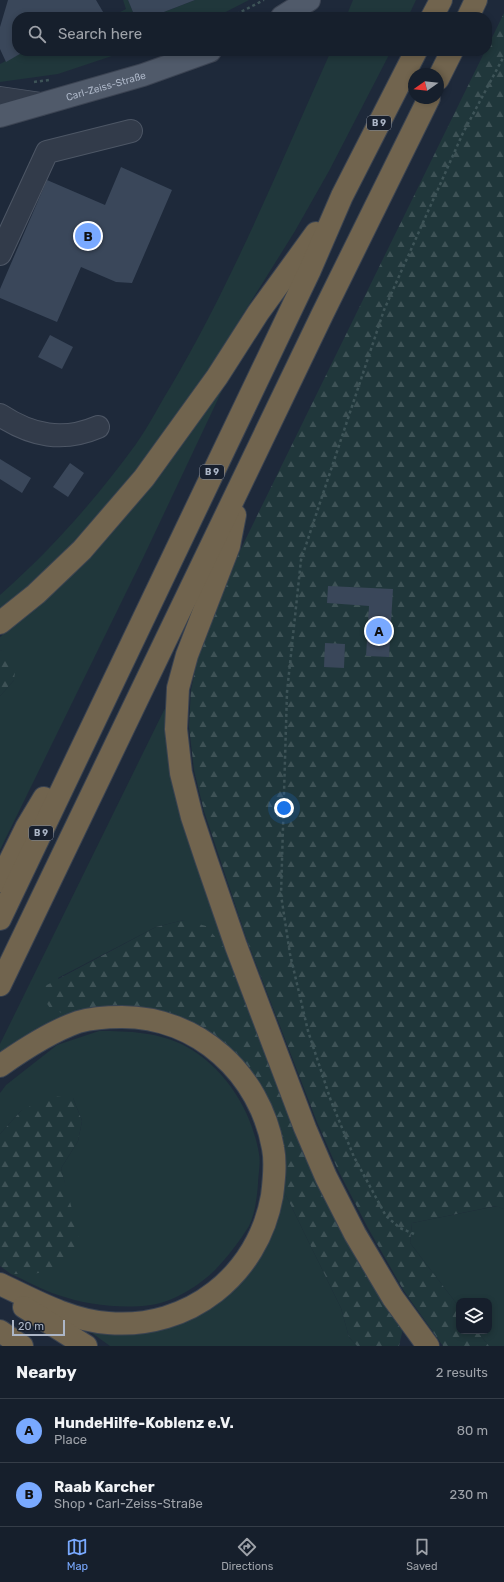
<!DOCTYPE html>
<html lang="en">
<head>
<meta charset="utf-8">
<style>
	:root { --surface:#161f2c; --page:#232c38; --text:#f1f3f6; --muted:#9ea2a9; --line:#353d48; --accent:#79a9ff }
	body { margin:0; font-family:Rubik,sans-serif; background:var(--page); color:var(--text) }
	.controls { position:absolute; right:12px; bottom:12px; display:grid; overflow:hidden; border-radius:8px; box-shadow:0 2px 6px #0003 }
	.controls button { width:36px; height:36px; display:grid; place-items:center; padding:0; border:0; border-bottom:1px solid var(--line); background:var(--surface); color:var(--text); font:20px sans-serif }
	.compass { position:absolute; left:408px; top:68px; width:36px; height:36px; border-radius:50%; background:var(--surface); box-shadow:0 2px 6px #0003; rotate:256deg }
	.scale { position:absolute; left:12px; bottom:10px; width:53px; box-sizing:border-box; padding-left:4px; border:2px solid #acb6c7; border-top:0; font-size:11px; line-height:14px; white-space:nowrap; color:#acb6c7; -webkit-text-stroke:3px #18202e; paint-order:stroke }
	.you { position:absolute; left:284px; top:808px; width:14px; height:14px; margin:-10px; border:3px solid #fff; border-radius:50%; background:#1a73e8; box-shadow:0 0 0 6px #1a73e833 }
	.badge { display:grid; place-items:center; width:26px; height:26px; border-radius:50%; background:var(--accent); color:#111; font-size:13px; font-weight:700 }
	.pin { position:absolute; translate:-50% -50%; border:2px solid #fff; box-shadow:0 1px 4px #0006 }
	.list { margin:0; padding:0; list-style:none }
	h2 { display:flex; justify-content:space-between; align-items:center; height:52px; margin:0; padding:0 16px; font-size:17px }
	h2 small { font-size:13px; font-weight:400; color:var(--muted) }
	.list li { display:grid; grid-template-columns:26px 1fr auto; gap:12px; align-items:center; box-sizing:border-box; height:64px; padding:0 16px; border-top:1px solid var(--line) }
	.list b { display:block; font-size:15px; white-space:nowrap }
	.list p { margin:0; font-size:13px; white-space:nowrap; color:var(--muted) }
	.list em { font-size:13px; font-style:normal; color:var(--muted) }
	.icon { flex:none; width:22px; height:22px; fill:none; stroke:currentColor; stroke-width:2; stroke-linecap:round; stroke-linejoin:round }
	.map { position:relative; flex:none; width:504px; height:1346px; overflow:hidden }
	.search { position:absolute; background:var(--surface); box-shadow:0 2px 6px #0003; left:12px; right:12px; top:12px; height:44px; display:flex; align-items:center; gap:10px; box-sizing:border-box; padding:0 14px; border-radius:16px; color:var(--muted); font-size:15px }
	.sheet { height:180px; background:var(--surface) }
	nav { display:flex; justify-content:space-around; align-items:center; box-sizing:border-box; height:56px; border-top:1px solid var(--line); background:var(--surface); font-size:11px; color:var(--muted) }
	nav a { display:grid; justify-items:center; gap:2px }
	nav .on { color:var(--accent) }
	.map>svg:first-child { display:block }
	.green { fill:#20373b }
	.forest { fill:url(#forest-firs) }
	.building { fill:#3a475a }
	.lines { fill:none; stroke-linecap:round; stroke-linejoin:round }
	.minor-casing { stroke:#4d5665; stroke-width:24 }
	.major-casing { stroke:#3c4453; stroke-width:24 }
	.highway-casing { stroke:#3a4351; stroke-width:24 }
	.path { stroke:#3e5458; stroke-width:2.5; stroke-dasharray:3 3; stroke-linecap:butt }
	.minor { stroke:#323b4a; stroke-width:22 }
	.major { stroke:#505a6a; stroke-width:22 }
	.highway { stroke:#71644e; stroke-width:22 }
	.labels { text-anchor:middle; stroke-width:3; stroke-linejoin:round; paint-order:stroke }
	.shield { fill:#18202e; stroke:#808999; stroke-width:1 }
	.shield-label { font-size:9px; font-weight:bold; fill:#acb6c7 }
	.street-label { font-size:10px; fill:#acb6c7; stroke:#18202e }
</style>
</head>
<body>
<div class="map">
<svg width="504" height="1346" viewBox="0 0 504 1346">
	<defs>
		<pattern id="forest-firs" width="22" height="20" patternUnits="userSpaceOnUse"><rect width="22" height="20" fill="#20373b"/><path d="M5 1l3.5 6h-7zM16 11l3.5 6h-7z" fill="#3e5256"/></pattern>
	</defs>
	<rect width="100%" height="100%" fill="#1e293a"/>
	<!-- green -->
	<g class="green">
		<polygon points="123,0 128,0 135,17 110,17 126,9"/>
		<polygon points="195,0 249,0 216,17 151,17"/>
		<polygon points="353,0 416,0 408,17 346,17"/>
		<polygon points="25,51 127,51 58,74 0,82 0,64"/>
		<path d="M331,51h60l-62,120 -34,60 -76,122 -29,43 -52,72 -52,61 -46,47 -40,34v-15c51,-45 96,-96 136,-151 13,-18 23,-39 35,-58 63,-107 109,-222 160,-335z"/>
		<polygon points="227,380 143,558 0,850 0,696 14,680 6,653 0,650 0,637 50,595 84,561 141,499"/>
		<polygon points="170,698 257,1020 184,920 156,927 58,978 83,1012 0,1058 0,1044"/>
		<path d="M99,1031c30,0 61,1 88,16 39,22 65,64 72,107 2,9 -1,21 -1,30 -1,13 -3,30 -9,42 -9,15 -21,30 -33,43 -16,16 -42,33 -65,36 -30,4 -64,0 -93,-10 -16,-5 -31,-14 -47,-21h21l34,-85 -5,-21 17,-27 4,-20 -9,-23 -52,13 -21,23v-41l6,-8 51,-40z"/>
		<polygon points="281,1185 341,1308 349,1337 357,1346 110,1346 85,1328 227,1291"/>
		<polygon points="497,1206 504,1209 504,1346 489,1346 477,1331 489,1331 489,1301 459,1301 459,1307 410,1243 412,1223"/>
	</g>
	<!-- forest -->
	<g class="forest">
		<polygon points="504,13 504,1209 496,1206 412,1223 410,1243 459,1307 459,1331 477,1331 489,1346 443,1346 404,1291 368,1228 338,1170 317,1122 248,943 204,811 194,770 189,726 191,690 198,657 227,577 485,51 487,51 487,48"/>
		<polygon points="0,650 6,652 16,664 14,680 0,696"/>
		<polygon points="184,920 206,926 222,945 403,1323 402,1333 399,1346 357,1346 349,1337 341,1308 281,1185 245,1064 214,1035 183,1019 83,1012 64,1014 50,1008 41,995 45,986 156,927"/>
		<polygon points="50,1096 73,1098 82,1121 78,1141 61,1168 77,1228 79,1241 73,1259 58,1270 32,1274 11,1274 0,1266 0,1134 21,1111"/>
	</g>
	<!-- building -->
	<g class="building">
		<polygon points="8,0 96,0 106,17 17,17 17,51 25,51 6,62 0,49 0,27"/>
		<polygon points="128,0 195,0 151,17 135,17"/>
		<polygon points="121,167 172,190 132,283 116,282 81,267 57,322 0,298 0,289 47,180 105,205"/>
		<polygon points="50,335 73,347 62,369 38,357"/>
		<polygon points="0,459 31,478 22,493 0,479"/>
		<polygon points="70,463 84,473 68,497 53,487"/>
		<polygon points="328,586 393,589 389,657 366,656 369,606 327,603"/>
		<polygon points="325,643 345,644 344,668 324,667"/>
	</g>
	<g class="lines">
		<defs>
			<g id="minor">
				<polyline points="0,98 41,104"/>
				<polyline points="0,254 47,152 131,131"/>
				<path d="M0,415c32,21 63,27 98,12"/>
			</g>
			<g id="major">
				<polyline points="282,17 309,0"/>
				<path id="s1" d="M0,116l143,-41 67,-24"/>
			</g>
			<g id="highway">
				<polyline points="432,17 441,0"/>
				<polyline points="468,17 476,0"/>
				<polyline points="438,79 452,51"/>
				<polyline points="235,515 229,546 187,655 178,688 176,729 181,773 192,817 206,859 236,946 305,1128 326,1177 355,1234 393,1298 428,1346"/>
				<polyline points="0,623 36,594 82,550 144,478 217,377 258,313 316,233"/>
				<polyline points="0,881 26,828 44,798"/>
				<polyline points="0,919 310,270 342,196 416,51"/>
				<polyline points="0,985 322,315 429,98"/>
				<path d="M0,1066c24,-17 50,-34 78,-44 14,-4 30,-5 44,-5 76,0 138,57 151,131 3,15 1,32 -1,48 -14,79 -83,134 -164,127 -39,-3 -74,-23 -108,-39"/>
				<polyline points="24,1307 86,1346"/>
				<polyline points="0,1331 22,1346"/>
			</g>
		</defs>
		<!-- minor casing -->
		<use href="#minor" class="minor-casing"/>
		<!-- major casing -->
		<use href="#major" class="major-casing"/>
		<!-- highway casing -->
		<use href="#highway" class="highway-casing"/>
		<!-- path -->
		<g class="path">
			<polyline points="231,17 264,0"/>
			<polyline points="34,82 49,80"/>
			<polyline points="414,1234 400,1228 386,1216 354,1157 331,1101 308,1031 290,954 281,895 287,692 301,560 384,310 463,133 504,56"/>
		</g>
		<!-- minor -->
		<use href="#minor" class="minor"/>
		<!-- major -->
		<use href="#major" class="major"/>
		<!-- highway -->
		<use href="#highway" class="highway"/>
	</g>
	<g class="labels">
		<!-- shield labels -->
		<g class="shield">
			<rect x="367" y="116" width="24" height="14" rx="3"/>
			<rect x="200" y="465" width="24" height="14" rx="3"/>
			<rect x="29" y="826" width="24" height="14" rx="3"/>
		</g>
		<g class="shield-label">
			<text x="379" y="126">B 9</text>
			<text x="212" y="475">B 9</text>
			<text x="41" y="836">B 9</text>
		</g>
		<!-- street labels -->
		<g class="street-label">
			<text dy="4" stroke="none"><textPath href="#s1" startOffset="110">Carl-Zeiss-Straße</textPath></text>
		</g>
	</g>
</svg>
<div class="controls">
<button><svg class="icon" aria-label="layers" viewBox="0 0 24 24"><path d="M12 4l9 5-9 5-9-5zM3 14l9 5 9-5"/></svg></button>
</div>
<svg class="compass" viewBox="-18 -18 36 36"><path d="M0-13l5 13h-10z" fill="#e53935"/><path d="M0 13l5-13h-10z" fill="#9ea2a9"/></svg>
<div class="scale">20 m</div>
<div class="you"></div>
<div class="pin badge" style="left:379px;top:631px">A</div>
<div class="pin badge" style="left:88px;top:236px">B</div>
<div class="search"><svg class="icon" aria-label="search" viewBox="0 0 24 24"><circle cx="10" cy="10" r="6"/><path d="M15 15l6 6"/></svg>Search here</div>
</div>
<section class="sheet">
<h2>Nearby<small>2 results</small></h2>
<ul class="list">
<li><span class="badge">A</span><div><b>HundeHilfe-Koblenz e.V.</b><p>Place</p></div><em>80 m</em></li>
<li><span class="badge">B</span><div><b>Raab Karcher</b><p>Shop · Carl-Zeiss-Straße</p></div><em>230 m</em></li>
</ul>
</section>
<nav>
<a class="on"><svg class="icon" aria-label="map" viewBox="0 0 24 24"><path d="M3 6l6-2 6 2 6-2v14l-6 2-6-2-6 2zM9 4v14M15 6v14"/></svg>Map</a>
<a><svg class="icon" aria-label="directions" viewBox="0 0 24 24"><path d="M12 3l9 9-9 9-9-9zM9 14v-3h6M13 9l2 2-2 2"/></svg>Directions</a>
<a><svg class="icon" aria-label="saved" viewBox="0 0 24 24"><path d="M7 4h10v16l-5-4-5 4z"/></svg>Saved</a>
</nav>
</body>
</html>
